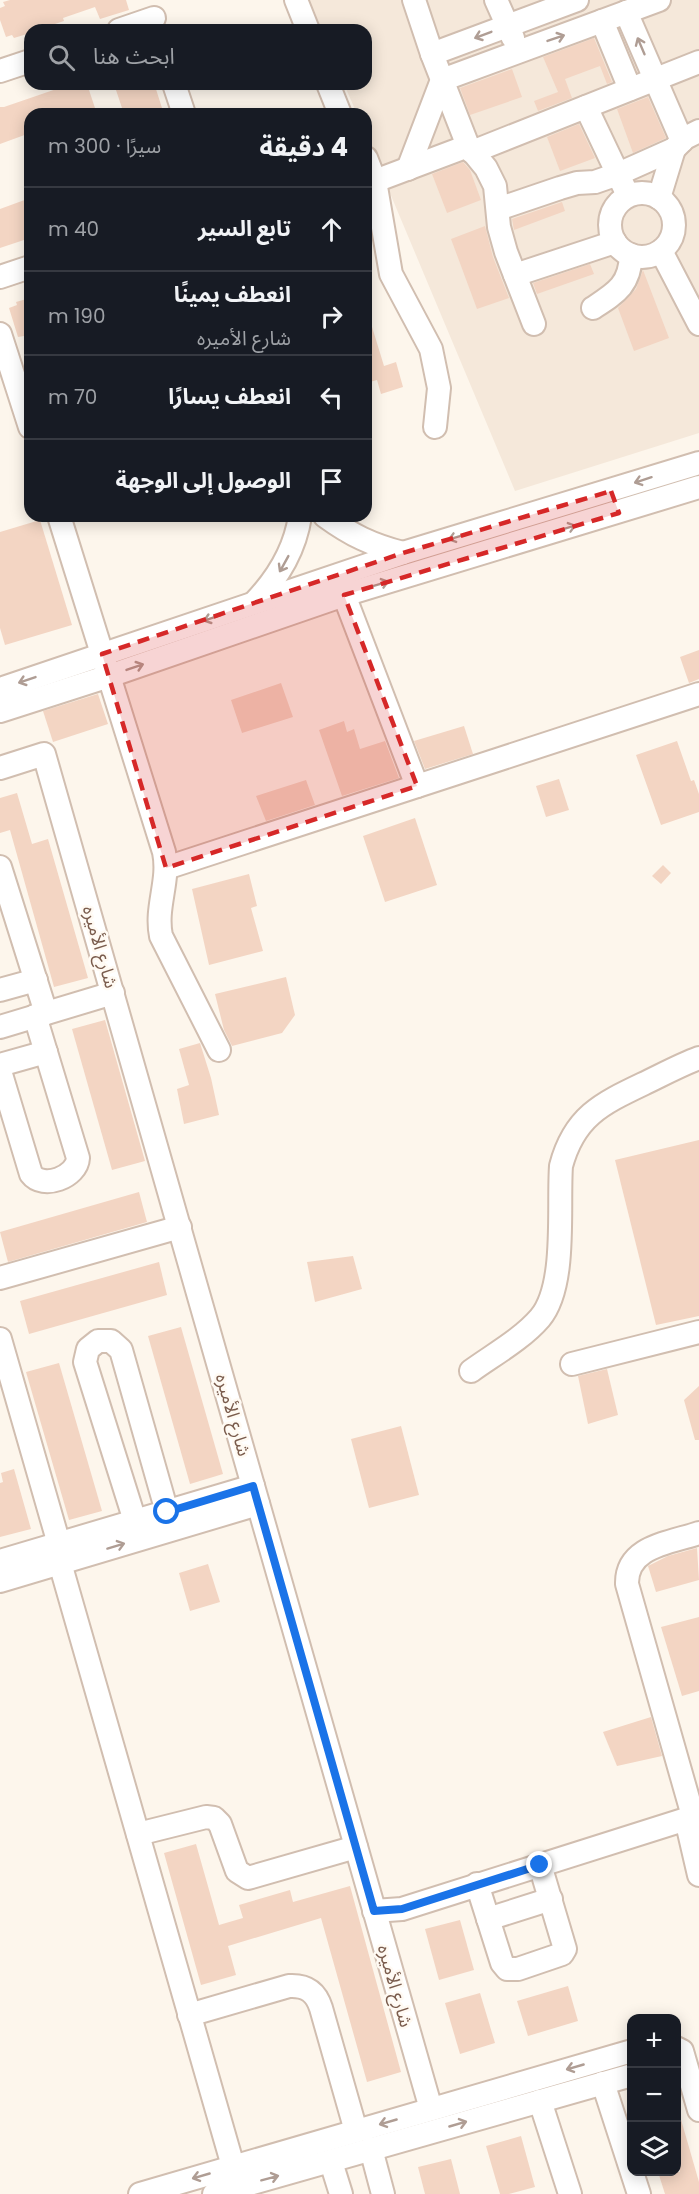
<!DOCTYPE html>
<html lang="ar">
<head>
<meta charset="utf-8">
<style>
	:root { --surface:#171b24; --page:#20242c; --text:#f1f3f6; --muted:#9ea1a6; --line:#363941 }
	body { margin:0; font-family:Poppins,"Noto Sans Arabic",sans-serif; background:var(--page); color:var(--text); direction:rtl }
	.controls { position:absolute; right:18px; bottom:18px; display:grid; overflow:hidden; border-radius:12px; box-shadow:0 3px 15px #0003 }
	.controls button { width:54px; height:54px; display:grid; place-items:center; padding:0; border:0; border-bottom:2px solid var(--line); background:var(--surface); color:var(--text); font:30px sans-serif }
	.stop { position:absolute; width:18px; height:18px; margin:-14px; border:4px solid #1a73e8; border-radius:50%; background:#fff }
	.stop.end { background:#1a73e8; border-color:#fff; box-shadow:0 2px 6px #0008 }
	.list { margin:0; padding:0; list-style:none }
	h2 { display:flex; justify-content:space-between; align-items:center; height:78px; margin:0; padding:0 24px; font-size:26px }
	h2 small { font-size:20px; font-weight:400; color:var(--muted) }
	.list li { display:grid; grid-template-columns:39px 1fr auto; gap:18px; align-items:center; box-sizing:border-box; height:84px; padding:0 24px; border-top:2px solid var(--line) }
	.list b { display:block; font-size:22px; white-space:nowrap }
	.list p { margin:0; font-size:20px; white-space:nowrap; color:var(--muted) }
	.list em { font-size:20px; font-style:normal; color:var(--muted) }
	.icon { flex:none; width:33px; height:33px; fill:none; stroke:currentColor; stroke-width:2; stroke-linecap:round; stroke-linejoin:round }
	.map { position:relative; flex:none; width:699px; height:2194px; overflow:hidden; direction:ltr }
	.search { position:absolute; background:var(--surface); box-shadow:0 3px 15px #0003; left:24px; top:24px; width:348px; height:66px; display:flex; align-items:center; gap:15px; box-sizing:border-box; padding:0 21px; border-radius:18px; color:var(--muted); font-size:22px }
	.panel { position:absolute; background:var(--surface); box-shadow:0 3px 15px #0003; left:24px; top:108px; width:348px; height:414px; border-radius:18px; direction:rtl }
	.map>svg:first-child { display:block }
	.residential { fill:#f5e8da }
	.building { fill:#f3d5c3 }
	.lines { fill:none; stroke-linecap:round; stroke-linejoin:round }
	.minor-casing { stroke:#d1beb0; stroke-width:26 }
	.minor { stroke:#fff; stroke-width:22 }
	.oneway { stroke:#af9d94 }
	.route { stroke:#1a73e8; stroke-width:8 }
	.marked { fill:#d62828; fill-opacity:0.2; stroke:#d62828; stroke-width:4.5; stroke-dasharray:12 8; stroke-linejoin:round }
	.labels { text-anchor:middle; stroke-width:5; stroke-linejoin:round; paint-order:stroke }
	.street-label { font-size:18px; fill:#7a5c4d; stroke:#fffaf3 }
</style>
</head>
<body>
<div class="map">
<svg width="699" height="2194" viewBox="0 0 699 2194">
	<rect width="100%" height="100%" fill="#fdf6ec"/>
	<!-- residential -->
	<polygon class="residential" points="309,0 699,0 699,433 515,491 366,136 366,114 357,114 344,84 366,84 366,30 321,30"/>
	<!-- building -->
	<g class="building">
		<polygon points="10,0 126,0 129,10 100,19 95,7 63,18 64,21 37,30 30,30 30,33 14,38 12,35 6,37 0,20 0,8 5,6 3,2"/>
		<polygon points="594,38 612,82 607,84 600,66 565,79 572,98 538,111 534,101 558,92 543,57"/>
		<polygon points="512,69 522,97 470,115 460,88"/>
		<polygon points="71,84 87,84 96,111 87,114 30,114 30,133 0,144 0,107 4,107"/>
		<polygon points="114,84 145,84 146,89 155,86 162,108 158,110 160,114 124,114"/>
		<polygon points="648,97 666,138 633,153 617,109"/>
		<polygon points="579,124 595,158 560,171 547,137"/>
		<polygon points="463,162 470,170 481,200 447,213 432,174"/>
		<polygon points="30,198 30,238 0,248 0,209"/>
		<polygon points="562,202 565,211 514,230 512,219"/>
		<polygon points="485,226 493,257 509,298 477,309 451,239"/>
		<polygon points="590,264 594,274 537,294 533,283"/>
		<polygon points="643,270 669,338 634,351 618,308 636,289"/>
		<polygon points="30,298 30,335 18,337 9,308 17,305 16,302"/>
		<polygon points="369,317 384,366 396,362 403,387 381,394 377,380 366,383 366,318"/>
		<polygon points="40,520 72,625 5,645 0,628 0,532"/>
		<polygon points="699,650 699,679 689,683 680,657"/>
		<polygon points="281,683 293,717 242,733 231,700"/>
		<polygon points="98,694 108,724 53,742 43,711"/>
		<polygon points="344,721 347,732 354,729 360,749 385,741 399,778 342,796 319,730"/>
		<polygon points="464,726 473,754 425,769 414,741"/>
		<polygon points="677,741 691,781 694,780 699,794 699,812 661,825 636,755"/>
		<polygon points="559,779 569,810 546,817 536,786"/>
		<polygon points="306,780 315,805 266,821 256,796"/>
		<polygon points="17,793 32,844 48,839 88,978 54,987 10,830 0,833 0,798"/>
		<polygon points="415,818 437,885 385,902 363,836"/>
		<polygon points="663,865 671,873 661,884 652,876"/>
		<polygon points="249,874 257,906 251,908 263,951 209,965 192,889"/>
		<polygon points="286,977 295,1015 282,1033 232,1046 224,1030 215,994"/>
		<polygon points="105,1020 145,1161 112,1170 72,1029"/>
		<polygon points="200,1043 211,1078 219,1115 184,1124 177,1089 189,1085 179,1049"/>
		<polygon points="699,1140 699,1316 656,1325 615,1160"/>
		<polygon points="139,1192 147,1222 8,1262 0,1232"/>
		<polygon points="353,1256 362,1289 315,1302 307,1262"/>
		<polygon points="159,1262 167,1295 29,1334 20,1301"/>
		<polygon points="181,1327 223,1474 190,1484 148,1336"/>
		<polygon points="59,1363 102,1511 69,1520 26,1372"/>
		<polygon points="607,1369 618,1415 588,1424 578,1376"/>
		<polygon points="699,1386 699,1440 695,1440 684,1400"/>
		<polygon points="401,1426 419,1495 369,1508 351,1439"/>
		<polygon points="14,1469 31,1529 0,1537 0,1483 3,1482 1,1473"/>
		<polygon points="697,1548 699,1580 656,1592 648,1566 668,1556"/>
		<polygon points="208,1564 220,1602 190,1611 179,1573"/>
		<polygon points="699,1617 699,1691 682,1696 661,1627"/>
		<polygon points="651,1717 662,1756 617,1766 603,1732"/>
		<polygon points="196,1844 219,1925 243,1918 239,1905 290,1890 293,1902 350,1886 401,2072 367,2082 321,1918 228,1946 236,1975 201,1985 164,1853"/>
		<polygon points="460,1920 474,1970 439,1980 425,1929"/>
		<polygon points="568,1986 578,2021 528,2036 517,2001"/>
		<polygon points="480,1993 495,2043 460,2054 445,2003"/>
		<polygon points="676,2116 680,2116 699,2182 699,2194 665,2194 658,2172 680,2172 676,2158"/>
		<polygon points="521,2136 535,2187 509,2194 500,2194 486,2146"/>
		<polygon points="451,2159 460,2194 425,2194 418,2167"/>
	</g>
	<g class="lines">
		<defs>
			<g id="minor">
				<polyline points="296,0 308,30"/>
				<polyline points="414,0 432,54 468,146 486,168 495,186 499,227 506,252 534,324"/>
				<polyline points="496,0 513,38"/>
				<polyline points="626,12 682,141"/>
				<polyline points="602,21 630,89"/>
				<polyline points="119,30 154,18"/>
				<polyline points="432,54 577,0"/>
				<polyline points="0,71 30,61"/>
				<polyline points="174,84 184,114"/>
				<polyline points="328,84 340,114"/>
				<polyline points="586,107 624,187"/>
				<polyline points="472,152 699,62"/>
				<polyline points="366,158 375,181 391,274 431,349 439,388 435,427"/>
				<polyline points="408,169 442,80 659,0"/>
				<polyline points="375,181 468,146"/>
				<circle cx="642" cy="225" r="32"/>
				<polyline points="659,198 674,149"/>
				<polyline points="498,209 560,188 577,183 595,182 618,174 674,149 685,138 699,131"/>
				<polyline points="661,251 699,324"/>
				<polyline points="515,275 615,242"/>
				<polyline points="0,277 30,267"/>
				<path d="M593,308c23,-15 37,-23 38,-53"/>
				<polyline points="0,334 30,427"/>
				<path d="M59,516l105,336c6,29 -9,55 -3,84l58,114"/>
				<path d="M325,516c26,19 47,29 78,37"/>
				<polyline points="344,595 417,786"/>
				<path d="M254,603c23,-24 41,-53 46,-87"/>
				<polyline points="0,689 403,553 699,463"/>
				<polyline points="0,711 109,676 344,595 699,487"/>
				<polyline points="0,768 44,754 431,2109"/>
				<polyline points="0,867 46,1013"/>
				<polyline points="166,868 699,694"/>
				<polyline points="0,990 36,980"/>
				<polyline points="0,1027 113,993"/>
				<polyline points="0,1065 46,1052"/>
				<path d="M0,1071l31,103c12,16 46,3 47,-16l-43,-142"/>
				<polyline points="0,1278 180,1227"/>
				<polyline points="0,1339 59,1544"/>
				<polyline points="572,1364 699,1332"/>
				<path d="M471,1371c22,-16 51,-32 69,-53 27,-32 18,-110 21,-152 13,-49 40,-62 82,-82 19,-9 37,-19 56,-26"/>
				<polyline points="135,1521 85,1362 88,1349 98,1341 111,1341 121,1350 167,1512"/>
				<polyline points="0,1561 253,1486"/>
				<polyline points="60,1563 241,2194"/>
				<polyline points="0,1581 258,1504"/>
				<path d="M693,1816l-66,-232c-1,-38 43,-41 72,-51"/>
				<polyline points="686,1819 699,1875"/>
				<polyline points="138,1834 206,1817 214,1818 220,1824 237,1871 248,1878 356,1847"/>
				<polyline points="477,1884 502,1963 507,1969 518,1969 562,1954 565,1949 540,1865"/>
				<polyline points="374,1911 402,1909 699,1815"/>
				<polyline points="488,1919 551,1899"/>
				<path d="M189,2015l100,-29c17,-1 27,6 32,22l35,123"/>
				<polyline points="676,2048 682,2051 699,2110"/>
				<polyline points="603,2083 639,2194"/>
				<polyline points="540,2101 570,2194"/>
				<polyline points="371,2149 383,2194"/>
				<polyline points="331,2162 341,2194"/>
				<polyline points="140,2194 632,2051"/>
				<polyline points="214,2194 632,2075"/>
			</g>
		</defs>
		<!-- minor casing -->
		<use href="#minor" class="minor-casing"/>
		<!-- minor -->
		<use href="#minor" class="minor"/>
	</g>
	<!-- one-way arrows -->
	<defs><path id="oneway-shaft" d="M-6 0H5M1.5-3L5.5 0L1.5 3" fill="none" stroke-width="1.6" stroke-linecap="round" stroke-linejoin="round" transform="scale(1.5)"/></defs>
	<g class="oneway">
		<use href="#oneway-shaft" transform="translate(483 35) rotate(159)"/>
		<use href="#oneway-shaft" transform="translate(556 38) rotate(-19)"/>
		<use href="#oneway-shaft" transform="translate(641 46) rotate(-113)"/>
		<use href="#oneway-shaft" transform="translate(643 480) rotate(162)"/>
		<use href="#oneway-shaft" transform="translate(567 528) rotate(-17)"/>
		<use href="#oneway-shaft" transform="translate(457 537) rotate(163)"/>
		<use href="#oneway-shaft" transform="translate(284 564) rotate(119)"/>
		<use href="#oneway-shaft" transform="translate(380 584) rotate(-17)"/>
		<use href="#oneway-shaft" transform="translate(212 618) rotate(161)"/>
		<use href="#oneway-shaft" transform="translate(135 667) rotate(-19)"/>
		<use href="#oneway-shaft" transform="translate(27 680) rotate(161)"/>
		<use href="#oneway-shaft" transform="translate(116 1546) rotate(-17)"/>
		<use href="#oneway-shaft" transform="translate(575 2067) rotate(164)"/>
		<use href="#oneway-shaft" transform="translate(388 2122) rotate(164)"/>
		<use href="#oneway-shaft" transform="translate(458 2124) rotate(-16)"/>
		<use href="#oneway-shaft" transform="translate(201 2176) rotate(164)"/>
		<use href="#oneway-shaft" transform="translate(270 2178) rotate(-15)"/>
	</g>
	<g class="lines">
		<!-- route -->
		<polyline class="route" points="167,1512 253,1486 374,1911 402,1909 540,1865"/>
	</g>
	<!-- marked area -->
	<path class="marked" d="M611,491l8,22 -275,82 73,191 -251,82 -64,-214 301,-101z"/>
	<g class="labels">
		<!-- street labels -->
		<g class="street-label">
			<text transform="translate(100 947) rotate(74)" y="6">شارع الأميره</text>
			<text transform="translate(233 1415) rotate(74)" y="6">شارع الأميره</text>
			<text transform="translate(395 1986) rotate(74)" y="6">شارع الأميره</text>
		</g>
	</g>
</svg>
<div class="controls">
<button>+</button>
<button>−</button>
<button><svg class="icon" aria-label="layers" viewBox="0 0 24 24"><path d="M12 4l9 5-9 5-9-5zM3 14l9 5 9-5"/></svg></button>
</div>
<div class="stop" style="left:167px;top:1512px"></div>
<div class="stop end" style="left:540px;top:1865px"></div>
<div class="search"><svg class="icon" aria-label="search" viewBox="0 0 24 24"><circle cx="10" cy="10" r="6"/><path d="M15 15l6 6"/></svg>ابحث هنا</div>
<section class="panel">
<h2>4 دقيقة<small>سيرًا · 300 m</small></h2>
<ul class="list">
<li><svg class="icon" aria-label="ahead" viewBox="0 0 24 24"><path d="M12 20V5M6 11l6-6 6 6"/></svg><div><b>تابع السير</b></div><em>40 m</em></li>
<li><svg class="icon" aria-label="right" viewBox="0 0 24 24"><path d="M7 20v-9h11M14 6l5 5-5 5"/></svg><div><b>انعطف يمينًا</b><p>شارع الأميره</p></div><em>190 m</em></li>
<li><svg class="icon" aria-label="left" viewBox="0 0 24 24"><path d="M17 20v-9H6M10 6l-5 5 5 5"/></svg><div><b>انعطف يسارًا</b></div><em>70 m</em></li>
<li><svg class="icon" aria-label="arrive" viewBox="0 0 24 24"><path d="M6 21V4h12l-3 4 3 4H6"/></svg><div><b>الوصول إلى الوجهة</b></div></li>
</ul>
</section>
</div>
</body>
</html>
